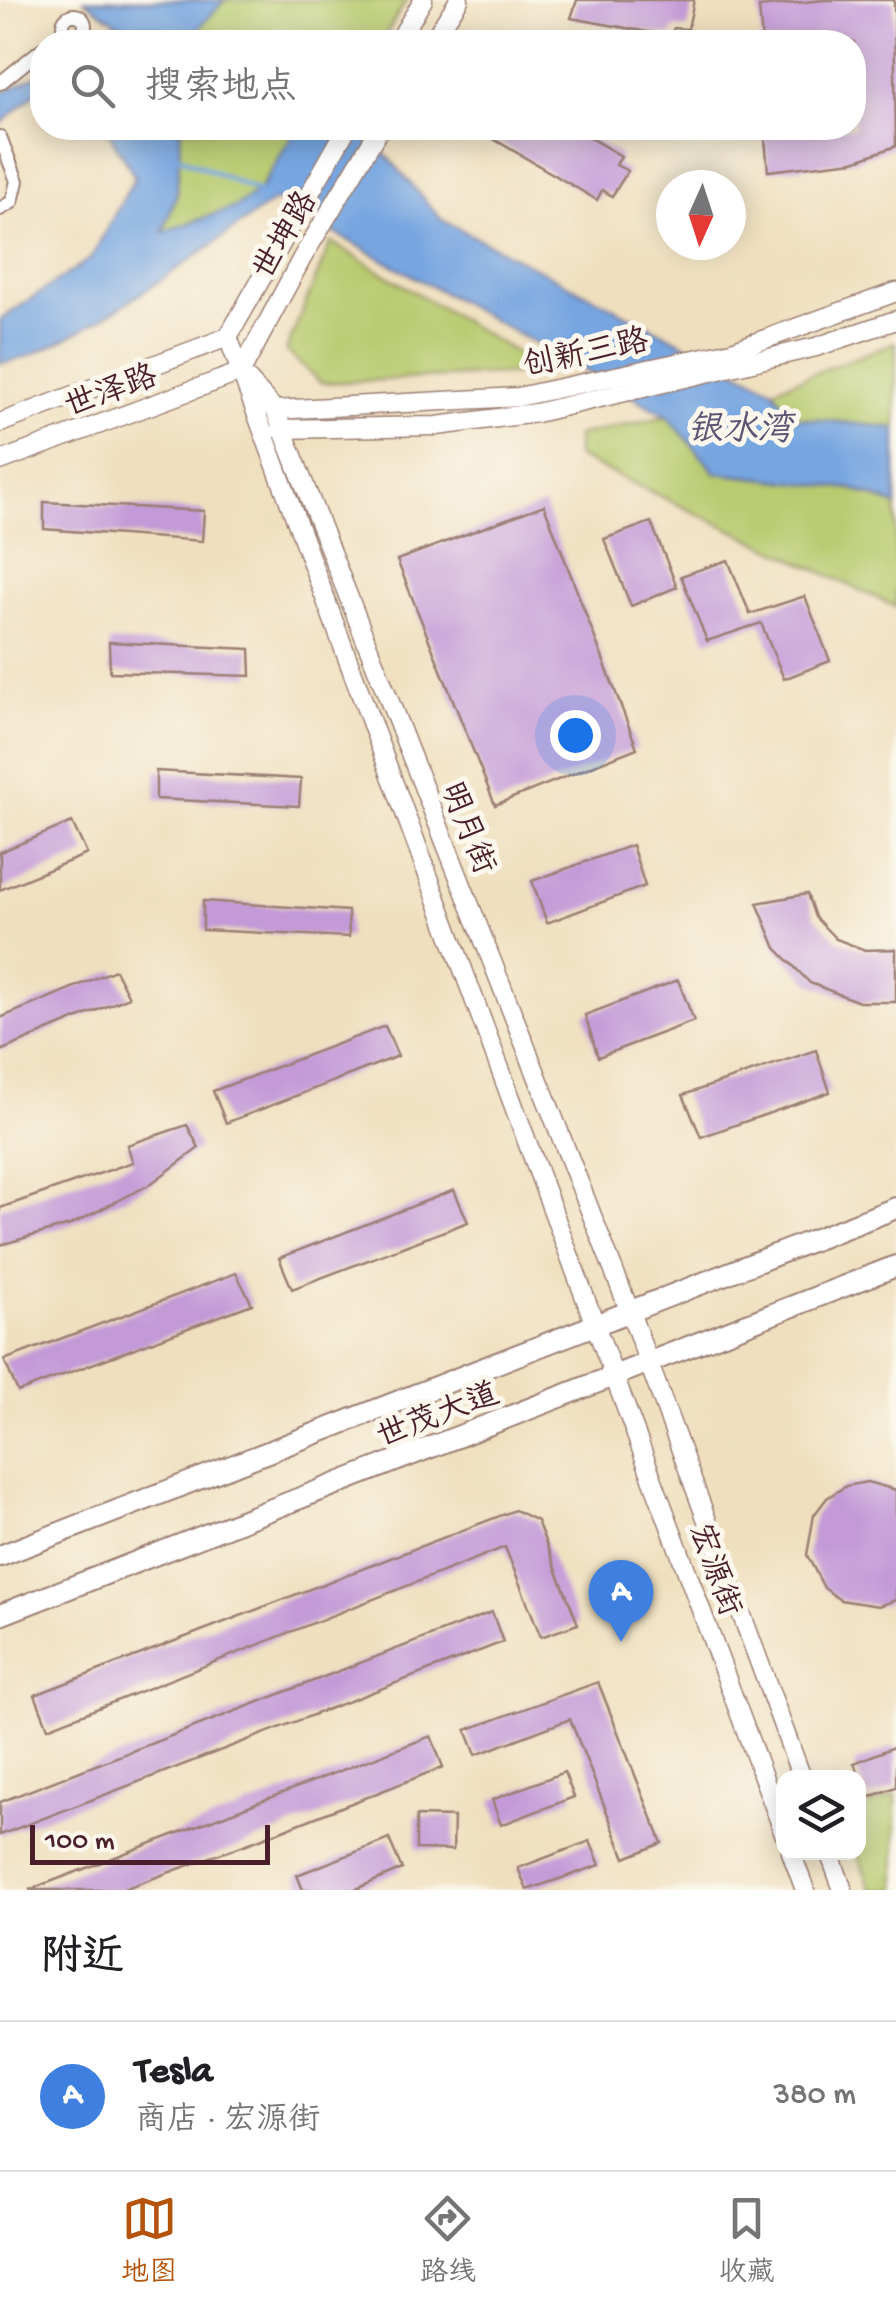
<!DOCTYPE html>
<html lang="zh">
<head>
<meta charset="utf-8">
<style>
	:root { --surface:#fff; --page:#f2f2f2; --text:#202124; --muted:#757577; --line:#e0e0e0; --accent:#b45309 }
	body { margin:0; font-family:"Gochi Hand","LXGW WenKai TC",sans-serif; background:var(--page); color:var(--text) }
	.controls { position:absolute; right:30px; bottom:30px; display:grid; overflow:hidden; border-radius:20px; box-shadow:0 5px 25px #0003 }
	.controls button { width:90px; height:90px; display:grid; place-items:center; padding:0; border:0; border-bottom:2px solid var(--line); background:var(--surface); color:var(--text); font:50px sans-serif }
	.compass { position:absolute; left:656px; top:170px; width:90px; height:90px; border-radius:50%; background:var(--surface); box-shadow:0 5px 25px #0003; rotate:183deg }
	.scale { position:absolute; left:30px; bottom:25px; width:240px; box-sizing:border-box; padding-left:10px; border:5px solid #4a1f2b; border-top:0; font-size:28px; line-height:35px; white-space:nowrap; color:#4a1f2b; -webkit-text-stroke:8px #fbf7ec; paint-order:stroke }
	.you { position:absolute; left:575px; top:735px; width:35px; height:35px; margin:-25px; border:8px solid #fff; border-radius:50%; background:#1a73e8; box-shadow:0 0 0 15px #1a73e833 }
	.badge { display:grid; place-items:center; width:65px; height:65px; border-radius:50%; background:var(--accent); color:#fff; font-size:32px; font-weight:700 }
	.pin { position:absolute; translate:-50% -82px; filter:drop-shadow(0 2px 5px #0008) }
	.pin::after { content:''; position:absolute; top:52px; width:35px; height:30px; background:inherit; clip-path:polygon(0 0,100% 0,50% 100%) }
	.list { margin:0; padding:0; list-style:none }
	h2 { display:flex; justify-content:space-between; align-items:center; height:130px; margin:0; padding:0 40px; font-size:42px }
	h2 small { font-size:32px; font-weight:400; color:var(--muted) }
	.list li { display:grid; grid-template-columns:65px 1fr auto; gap:30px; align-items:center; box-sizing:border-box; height:150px; padding:0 40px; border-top:2px solid var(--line) }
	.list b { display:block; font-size:38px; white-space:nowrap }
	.list p { margin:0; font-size:32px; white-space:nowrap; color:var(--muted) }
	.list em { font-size:32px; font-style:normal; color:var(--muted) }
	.icon { flex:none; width:55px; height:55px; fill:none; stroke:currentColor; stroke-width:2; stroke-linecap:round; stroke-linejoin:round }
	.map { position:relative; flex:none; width:896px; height:1890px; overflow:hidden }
	.search { position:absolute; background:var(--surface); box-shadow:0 5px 25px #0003; left:30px; right:30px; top:30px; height:110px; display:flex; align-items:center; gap:25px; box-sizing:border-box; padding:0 35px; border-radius:40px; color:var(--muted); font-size:38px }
	.sheet { height:280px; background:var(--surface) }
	nav { display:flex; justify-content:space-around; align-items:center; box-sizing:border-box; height:140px; border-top:2px solid var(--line); background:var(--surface); font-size:28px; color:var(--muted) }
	nav a { display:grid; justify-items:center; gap:5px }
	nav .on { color:var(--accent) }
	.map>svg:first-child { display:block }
	.green { fill:#b8cb6f; stroke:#81754d; stroke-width:2.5 }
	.water { fill:#76a5e0; stroke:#606286; stroke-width:2.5 }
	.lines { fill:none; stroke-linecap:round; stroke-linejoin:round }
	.stream { stroke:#76a5e0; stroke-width:5 }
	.building { fill:#c399d7 }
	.street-casing { stroke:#9c7f74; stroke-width:16 }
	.secondary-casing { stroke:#9c7f74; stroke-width:21 }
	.primary-casing { stroke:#9c7f74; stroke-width:24 }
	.street { stroke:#fff; stroke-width:12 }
	.secondary { stroke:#fff; stroke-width:18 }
	.primary { stroke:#fff; stroke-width:20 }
	.labels { text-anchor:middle; stroke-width:10; stroke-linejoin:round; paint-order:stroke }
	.street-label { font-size:32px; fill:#4a1f2b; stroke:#fbf7ec }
	.water-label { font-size:35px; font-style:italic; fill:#5c5573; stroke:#fbf7ec }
</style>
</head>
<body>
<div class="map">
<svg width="896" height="1890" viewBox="0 0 896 1890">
	<rect width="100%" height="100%" fill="#fbf7ec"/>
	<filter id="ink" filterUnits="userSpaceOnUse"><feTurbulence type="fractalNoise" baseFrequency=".01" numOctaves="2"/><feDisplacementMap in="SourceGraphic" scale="20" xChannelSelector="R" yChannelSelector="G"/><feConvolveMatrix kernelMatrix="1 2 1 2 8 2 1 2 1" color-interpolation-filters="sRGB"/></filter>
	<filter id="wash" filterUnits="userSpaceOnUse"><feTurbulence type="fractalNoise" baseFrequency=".0048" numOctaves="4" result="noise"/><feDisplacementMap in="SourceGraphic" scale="40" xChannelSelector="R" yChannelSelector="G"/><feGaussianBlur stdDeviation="2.25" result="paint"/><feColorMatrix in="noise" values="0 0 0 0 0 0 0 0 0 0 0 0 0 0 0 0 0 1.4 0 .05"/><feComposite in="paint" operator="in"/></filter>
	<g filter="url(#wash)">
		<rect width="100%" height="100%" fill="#efdfbe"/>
		<!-- green -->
		<g class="green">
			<polygon points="225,0 407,0 381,42 186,42"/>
			<polygon points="181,128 297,128 260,189 236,207 162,232 177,193"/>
			<polygon points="331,242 548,372 321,383 286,351"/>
			<polygon points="896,342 896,428 791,417 773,389"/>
			<polygon points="667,416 716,473 852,489 896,505 896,607 577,457 577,436"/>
			<polygon points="896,1795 896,1890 872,1890 857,1853 859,1808"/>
		</g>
		<!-- water -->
		<g class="water">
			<polygon points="84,0 225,0 186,42 102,42 117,23"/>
			<polygon points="42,73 42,87 0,125 0,94"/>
			<path d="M106,128h75l-4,65 -14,39 73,-25 24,-18 37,-61h56l34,28 55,64 331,169 19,28 104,11v77l-44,-16 -136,-16 -49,-57 -392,-216c-58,40 -212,158 -275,163v-43l91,-62 44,-81z"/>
		</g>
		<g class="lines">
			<!-- stream -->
			<polyline class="stream" points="175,155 261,193"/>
		</g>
		<g id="blocks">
			<!-- building -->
			<g class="building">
				<polygon points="577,0 694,0 688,29 674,28 670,36 571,18"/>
				<polygon points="823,0 894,0 896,146 854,161 768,171 764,128 854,128 854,42 762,42 759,7"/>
				<polygon points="499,128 573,128 621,156 616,165 628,171 612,196 602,190 597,200 492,138"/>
				<polygon points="44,502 204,511 202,541 44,529"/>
				<polygon points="544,505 637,748 495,805 397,560"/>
				<polygon points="651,522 677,587 631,606 604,539"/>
				<polygon points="728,560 750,614 805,596 830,661 784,679 761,623 707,641 681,576"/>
				<polygon points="109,642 250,649 251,676 110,672"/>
				<polygon points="156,771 301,779 299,806 156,799"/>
				<polygon points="72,822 87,854 0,890 0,852"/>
				<polygon points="632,845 645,886 547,923 532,881"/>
				<polygon points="807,894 815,917 836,939 865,950 896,949 896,1002 859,1002 810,983 776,948 757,903"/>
				<polygon points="203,901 348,911 349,937 203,930"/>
				<polygon points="115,970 129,997 0,1051 0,1018"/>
				<polygon points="678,980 694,1021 598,1057 585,1015"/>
				<polygon points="385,1026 398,1056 226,1123 213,1091"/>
				<polygon points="816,1050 830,1092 701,1137 683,1095"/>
				<polygon points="187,1125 199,1148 149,1185 70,1225 0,1245 0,1208 133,1162 127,1145"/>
				<polygon points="454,1190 468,1222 292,1289 279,1258"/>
				<polygon points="236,1273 252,1304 18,1392 4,1360"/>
				<polygon points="867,1482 896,1490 896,1600 878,1606 840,1600 824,1588 807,1555 814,1515 827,1498 846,1486"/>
				<polygon points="515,1510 537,1521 578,1624 541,1637 505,1547 48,1728 35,1695"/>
				<polygon points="492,1612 503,1642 0,1835 0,1802"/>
				<polygon points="598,1682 662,1843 625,1858 570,1719 476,1755 466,1730"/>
				<polygon points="431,1736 443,1767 255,1841 121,1890 29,1890"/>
				<polygon points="896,1746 896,1787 868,1798 854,1763"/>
				<polygon points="564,1772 574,1797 501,1825 492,1800"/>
				<polygon points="416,1816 454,1817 453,1850 416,1849"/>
				<polygon points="389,1839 402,1869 354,1890 303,1890 297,1875"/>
				<polygon points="590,1841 600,1865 527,1890 518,1868"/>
			</g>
		</g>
	</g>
	<g filter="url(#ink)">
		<use href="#blocks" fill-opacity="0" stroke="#9c7f74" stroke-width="2.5"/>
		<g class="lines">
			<defs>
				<g id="street">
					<circle cx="74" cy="26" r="11"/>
					<polyline points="0,83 42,49"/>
					<polyline points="0,137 17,181 12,202 0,209"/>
				</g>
				<g id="secondary">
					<polyline points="398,42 423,0"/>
					<polyline points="432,42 459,0"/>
					<polyline points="228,337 784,1833"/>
					<polyline points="228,337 347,128"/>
					<polyline points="241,372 302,258 380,128"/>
					<polyline points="248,380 275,410 630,1312 802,1778"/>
					<polyline points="275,410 518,397 732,351 896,292"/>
					<polyline points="0,423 228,337"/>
					<polyline points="280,429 437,426 536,413 816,347 896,320"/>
					<polyline points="0,461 241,372"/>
					<polyline points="791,1852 805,1890"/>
					<polyline points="829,1852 843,1890"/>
				</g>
				<g id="primary">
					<polyline points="0,1556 896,1208"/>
					<polyline points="0,1615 896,1266"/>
				</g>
			</defs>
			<!-- street casing -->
			<use href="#street" class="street-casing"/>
			<!-- secondary casing -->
			<use href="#secondary" class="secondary-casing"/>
			<!-- primary casing -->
			<use href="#primary" class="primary-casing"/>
			<!-- street -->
			<use href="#street" class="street"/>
			<!-- secondary -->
			<use href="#secondary" class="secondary"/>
			<!-- primary -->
			<use href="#primary" class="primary"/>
		</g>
	</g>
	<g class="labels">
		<!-- street labels -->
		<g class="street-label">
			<text transform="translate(283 234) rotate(-60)" y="11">世坤路</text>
			<text transform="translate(585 351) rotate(-12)" y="11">创新三路</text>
			<text transform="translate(110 389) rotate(-20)" y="11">世泽路</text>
			<text transform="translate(470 827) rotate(68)" y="11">明月街</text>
			<text transform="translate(437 1413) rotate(-21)" y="11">世茂大道</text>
			<text transform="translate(717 1569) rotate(70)" y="11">宏源街</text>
		</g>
		<!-- water labels -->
		<g class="water-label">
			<text x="740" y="439">银水湾</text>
		</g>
	</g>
</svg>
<div class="controls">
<button><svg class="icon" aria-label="layers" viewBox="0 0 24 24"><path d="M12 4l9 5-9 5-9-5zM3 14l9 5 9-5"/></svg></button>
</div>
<svg class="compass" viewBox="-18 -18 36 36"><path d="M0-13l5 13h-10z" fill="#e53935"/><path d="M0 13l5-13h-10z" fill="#757577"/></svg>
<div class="scale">100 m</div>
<div class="you"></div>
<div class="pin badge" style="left:621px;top:1642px;background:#3f7fe0">A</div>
<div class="search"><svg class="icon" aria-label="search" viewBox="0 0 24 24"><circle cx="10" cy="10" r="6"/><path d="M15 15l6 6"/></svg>搜索地点</div>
</div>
<section class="sheet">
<h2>附近<small></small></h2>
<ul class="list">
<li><span class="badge" style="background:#3f7fe0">A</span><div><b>Tesla</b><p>商店 · 宏源街</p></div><em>380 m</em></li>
</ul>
</section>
<nav>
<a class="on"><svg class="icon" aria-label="map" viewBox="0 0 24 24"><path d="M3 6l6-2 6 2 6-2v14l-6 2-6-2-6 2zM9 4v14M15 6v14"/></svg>地图</a>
<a><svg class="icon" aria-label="directions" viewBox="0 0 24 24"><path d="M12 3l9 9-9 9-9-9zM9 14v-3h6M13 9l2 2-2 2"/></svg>路线</a>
<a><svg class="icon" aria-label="saved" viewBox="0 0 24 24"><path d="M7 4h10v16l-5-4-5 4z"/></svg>收藏</a>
</nav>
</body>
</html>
